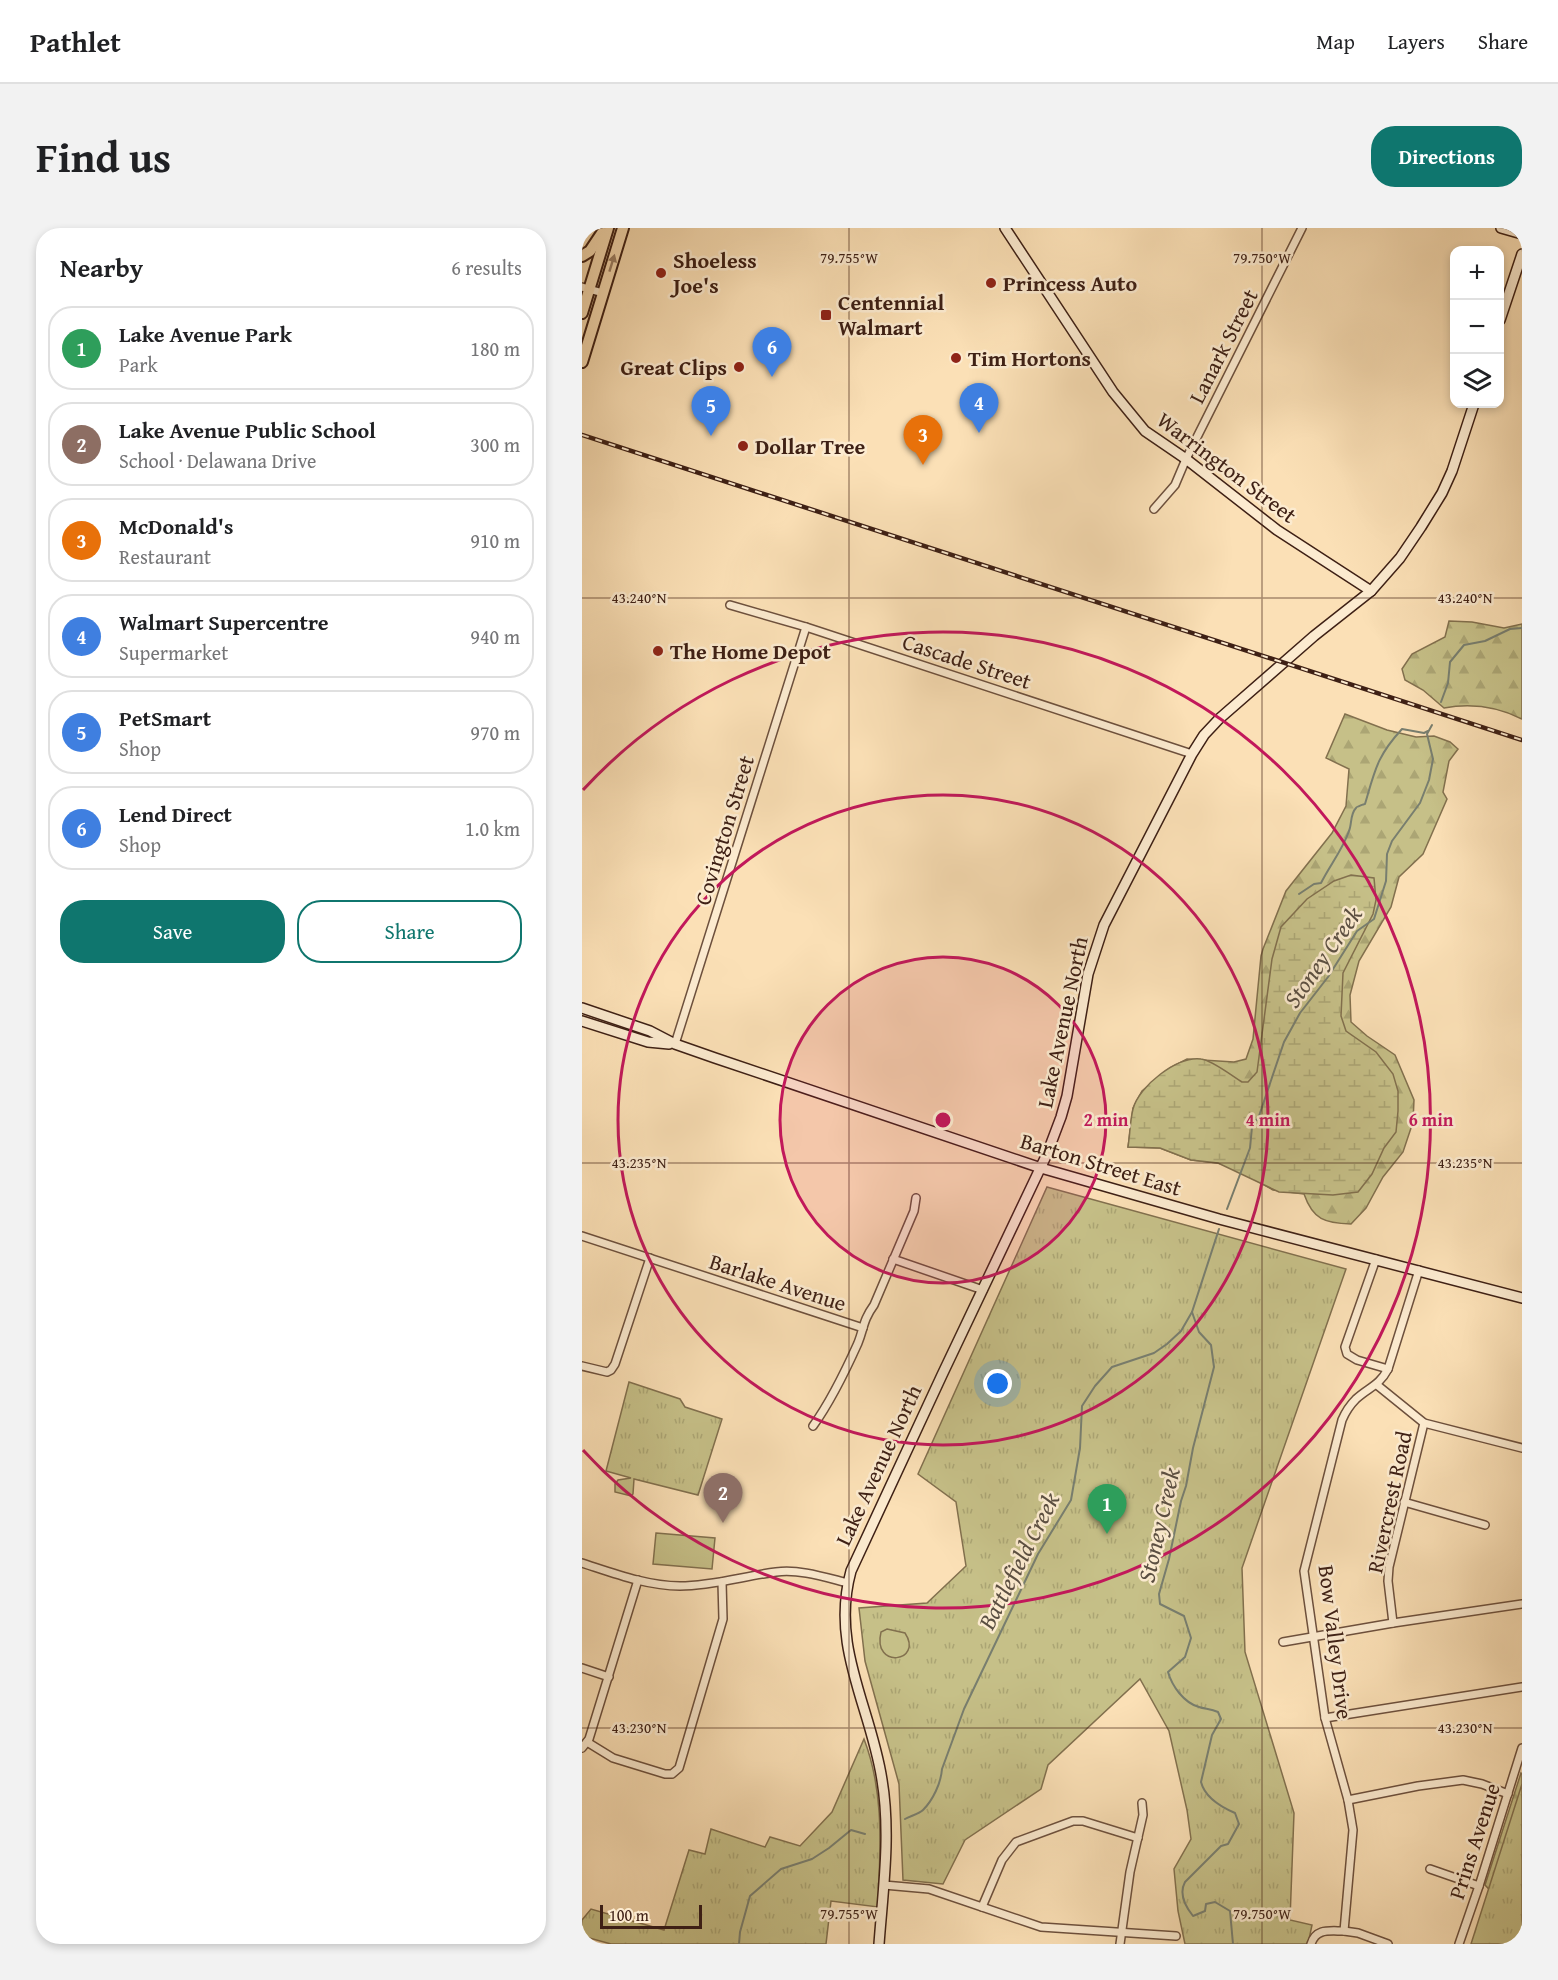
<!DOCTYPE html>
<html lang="en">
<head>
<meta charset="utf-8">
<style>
	:root { --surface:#fff; --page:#f2f2f2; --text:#202124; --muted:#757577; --line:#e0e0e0; --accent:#0f766e }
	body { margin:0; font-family:"Gentium Book Plus",serif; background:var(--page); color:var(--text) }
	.controls { position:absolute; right:18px; top:18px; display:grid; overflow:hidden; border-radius:12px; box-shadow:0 3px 9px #0003 }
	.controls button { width:54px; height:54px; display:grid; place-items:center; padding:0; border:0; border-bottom:2px solid var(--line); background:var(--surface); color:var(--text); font:30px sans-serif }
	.scale { position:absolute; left:18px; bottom:15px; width:102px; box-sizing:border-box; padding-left:6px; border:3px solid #3e2015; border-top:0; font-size:16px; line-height:21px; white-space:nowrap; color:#3e2015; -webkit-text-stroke:4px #fcebd0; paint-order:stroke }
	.you { position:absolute; left:416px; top:1156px; width:21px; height:21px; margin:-15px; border:4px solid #fff; border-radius:50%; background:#1a73e8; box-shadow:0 0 0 9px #1a73e833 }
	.badge { display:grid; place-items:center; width:39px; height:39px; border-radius:50%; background:var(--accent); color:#fff; font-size:20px; font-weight:700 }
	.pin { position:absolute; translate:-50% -50px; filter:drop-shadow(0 2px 3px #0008) }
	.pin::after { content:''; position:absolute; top:32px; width:21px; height:18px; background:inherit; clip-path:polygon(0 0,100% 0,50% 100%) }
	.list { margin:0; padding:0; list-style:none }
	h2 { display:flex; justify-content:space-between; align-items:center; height:78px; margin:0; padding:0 24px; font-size:26px }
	h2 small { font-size:20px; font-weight:400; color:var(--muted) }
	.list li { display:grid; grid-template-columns:39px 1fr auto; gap:18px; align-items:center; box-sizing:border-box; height:84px; margin:0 12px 12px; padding:0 12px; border:2px solid var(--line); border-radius:24px }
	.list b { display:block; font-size:22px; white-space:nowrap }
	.list p { margin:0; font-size:20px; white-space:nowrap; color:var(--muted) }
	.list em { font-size:20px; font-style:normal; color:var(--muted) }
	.actions { display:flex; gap:12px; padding:18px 24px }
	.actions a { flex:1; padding:14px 0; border:2px solid var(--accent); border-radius:24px; text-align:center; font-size:21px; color:var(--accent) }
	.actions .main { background:var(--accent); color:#fff }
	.icon { flex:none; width:33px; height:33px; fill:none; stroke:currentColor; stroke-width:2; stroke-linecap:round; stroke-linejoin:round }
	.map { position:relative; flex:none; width:940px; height:1716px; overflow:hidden; border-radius:24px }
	header { display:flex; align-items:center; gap:36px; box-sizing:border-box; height:84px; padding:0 30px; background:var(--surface); border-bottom:2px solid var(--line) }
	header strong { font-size:28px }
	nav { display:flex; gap:33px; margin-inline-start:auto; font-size:21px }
	.intro { display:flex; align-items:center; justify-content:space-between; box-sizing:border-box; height:144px; padding:0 36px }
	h1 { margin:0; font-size:42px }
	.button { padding:15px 27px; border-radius:24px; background:var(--accent); color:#fff; font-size:21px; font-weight:700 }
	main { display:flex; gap:36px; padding:0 36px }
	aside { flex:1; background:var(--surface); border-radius:24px; box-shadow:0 3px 9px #0003 }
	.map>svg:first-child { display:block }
	.forest { fill:url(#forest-firs); stroke:#82704e; stroke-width:1.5 }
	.wetland { fill:url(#wetland-marsh); stroke:#82704e; stroke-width:1.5 }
	.park { fill:url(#park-tufts); stroke:#82704e; stroke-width:1.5 }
	.garden { fill:#c6c088; stroke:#82704e; stroke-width:1.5 }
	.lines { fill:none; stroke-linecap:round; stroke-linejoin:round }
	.stream { stroke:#787e6f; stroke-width:2 }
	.street-casing { stroke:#6d503d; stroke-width:10 }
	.secondary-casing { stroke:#3e2015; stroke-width:12 }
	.primary-casing { stroke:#3e2015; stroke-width:14 }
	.street { stroke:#fcebd0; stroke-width:7 }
	.secondary { stroke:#fcebd0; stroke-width:9 }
	.primary { stroke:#fbe0b6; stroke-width:10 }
	.rail-casing { stroke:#3e2015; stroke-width:4.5 }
	.rail { stroke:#fcebd0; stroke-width:2; stroke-dasharray:7; stroke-linecap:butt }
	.oneway { fill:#9c8066 }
	.ticks { fill:none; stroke:#3e2015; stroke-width:1.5; stroke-opacity:0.45 }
	.ring { fill:none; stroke:#c2185b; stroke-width:3 }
	.poi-dot { fill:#8f2418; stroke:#fcebd0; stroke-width:2 }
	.labels { text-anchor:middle; stroke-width:5; stroke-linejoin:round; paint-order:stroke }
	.poi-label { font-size:22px; font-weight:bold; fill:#3e2015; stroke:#fcebd0; text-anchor:start }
	.street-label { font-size:22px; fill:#3e2015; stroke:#fcebd0 }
	.water-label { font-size:24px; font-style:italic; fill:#5b4f42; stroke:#fcebd0 }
	.ticks-label { font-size:15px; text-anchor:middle; fill:#3e2015; stroke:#fcebd0; stroke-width:5; stroke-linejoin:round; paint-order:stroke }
	.centre { fill:#c2185b; stroke:#fcebd0; stroke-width:3 }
	.ring-label { font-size:18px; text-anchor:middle; font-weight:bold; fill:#c2185b; stroke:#fcebd0; stroke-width:5; stroke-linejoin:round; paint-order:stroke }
</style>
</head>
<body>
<header>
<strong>Pathlet</strong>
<nav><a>Map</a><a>Layers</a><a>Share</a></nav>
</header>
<div class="intro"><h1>Find us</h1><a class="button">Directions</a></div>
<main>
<aside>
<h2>Nearby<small>6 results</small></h2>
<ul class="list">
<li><span class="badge" style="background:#2e9e5b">1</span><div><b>Lake Avenue Park</b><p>Park</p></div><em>180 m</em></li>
<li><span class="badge" style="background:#8d6e63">2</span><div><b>Lake Avenue Public School</b><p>School · Delawana Drive</p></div><em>300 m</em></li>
<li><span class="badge" style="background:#e8710a">3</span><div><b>McDonald's</b><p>Restaurant</p></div><em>910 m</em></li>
<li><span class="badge" style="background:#3f7fe0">4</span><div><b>Walmart Supercentre</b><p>Supermarket</p></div><em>940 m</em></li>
<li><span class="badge" style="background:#3f7fe0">5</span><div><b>PetSmart</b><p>Shop</p></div><em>970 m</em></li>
<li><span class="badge" style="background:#3f7fe0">6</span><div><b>Lend Direct</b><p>Shop</p></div><em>1.0 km</em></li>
</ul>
<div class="actions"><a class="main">Save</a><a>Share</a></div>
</aside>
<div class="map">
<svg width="940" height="1716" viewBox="0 0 940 1716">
	<defs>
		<pattern id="forest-firs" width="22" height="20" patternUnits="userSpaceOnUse" patternTransform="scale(1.5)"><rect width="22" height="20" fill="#c6c088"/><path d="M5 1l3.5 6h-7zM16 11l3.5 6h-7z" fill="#aba574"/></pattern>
		<pattern id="wetland-marsh" width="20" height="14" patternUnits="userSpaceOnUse" patternTransform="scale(1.5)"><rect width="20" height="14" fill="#c6c088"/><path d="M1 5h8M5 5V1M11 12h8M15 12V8" fill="none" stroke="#aba574"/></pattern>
		<pattern id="park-tufts" width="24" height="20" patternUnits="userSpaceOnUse" patternTransform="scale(1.5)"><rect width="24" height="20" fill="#c6c088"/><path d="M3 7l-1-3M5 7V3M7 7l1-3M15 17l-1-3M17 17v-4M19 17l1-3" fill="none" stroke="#aba574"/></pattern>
	</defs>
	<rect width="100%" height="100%" fill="#fbe0b6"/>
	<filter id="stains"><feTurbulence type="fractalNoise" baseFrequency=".00333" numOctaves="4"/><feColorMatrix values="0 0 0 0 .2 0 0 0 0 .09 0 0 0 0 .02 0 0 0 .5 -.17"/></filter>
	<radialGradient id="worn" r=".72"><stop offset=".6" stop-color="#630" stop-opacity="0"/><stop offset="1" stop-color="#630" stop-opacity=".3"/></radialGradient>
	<!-- forest -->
	<g class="forest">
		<path d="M867,393l23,1 32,6 18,-4v95c-24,-12 -51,-16 -78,-11l-21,-18 -18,-10 -3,-11 10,-15 33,-17z"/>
		<path d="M763,486l42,16 29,7 18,-1 16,6 8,7 -9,12 -6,31 4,7 -24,55 -24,23 -8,30 -32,54 -9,34 1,27 16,14 28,19 19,45 -1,22 -10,30 -20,25 -17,31 -15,16c-26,-1 -38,-4 -47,-30l-31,-4 -35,-20 -20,-7 -27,-3 -31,-12 -32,-1 5,-39 9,-17 28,-23 17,-9 47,3 12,-3 7,-20 8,-83 2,-7 23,-58 46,-58 14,-27 3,-37 -23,-11z"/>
		<polygon points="939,1545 940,1546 940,1681 922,1677 903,1657"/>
	</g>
	<!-- wetland -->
	<path class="wetland" d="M769,647l23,3 2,22 -3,14 -30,59 -2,43 5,15 30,21 17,22 5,17v20l-2,21 -12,16 -12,26 -14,18 -25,3 -54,-3 -61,-29 -27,-3 -31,-12 -32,-1c2,-13 2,-26 5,-38 6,-23 44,-53 68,-50 11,1 31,17 41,23h6l9,-10 15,-113 9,-32 26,-28 27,-18z"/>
	<!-- park -->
	<g class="park">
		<polygon points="465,959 764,1041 660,1340 663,1424 712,1585 708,1692 730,1697 726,1716 603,1716 596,1683 592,1641 609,1611 605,1582 587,1503 558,1451 466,1537 459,1561 383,1612 361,1656 321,1652 317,1556 283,1433 277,1380 345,1375 384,1338 374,1274 336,1246"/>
		<polygon points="47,1154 98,1171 103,1179 140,1191 116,1267 52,1251 51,1266 49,1268 33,1264 33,1256 36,1252 49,1250 24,1243"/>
		<path d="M282,1511c21,55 16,110 14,168l-47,-6 -5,43h-215l-29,-8v-16l9,-11 73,21 25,-80 16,4 6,-25 54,18 5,-10 30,9 32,-34z"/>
		<polygon points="940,1556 940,1716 889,1716"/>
	</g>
	<!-- garden -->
	<g class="garden">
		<polygon points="74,1305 133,1310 130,1341 71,1336"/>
		<path d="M305,1401l18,4c19,29 -33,37 -24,-1z"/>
	</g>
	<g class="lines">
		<!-- stream -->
		<g class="stream">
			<polyline points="859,474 866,455 868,434 882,417 903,413 928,401 940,400"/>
			<path d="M717,666l15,-10 7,-1c9,-18 22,-34 28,-52 3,-7 1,-17 7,-23 0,-1 8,-4 9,-4 10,-34 12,-48 37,-75l22,4 4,-2"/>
			<polyline points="645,981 668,920 670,899 677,888 702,814 718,785 746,749 775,703 792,691 804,653 805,626 810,613 838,575 847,552 851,531 845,506 850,497"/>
			<path d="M610,1084l7,20 12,13 3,22 -21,81 -7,38 -5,15 -12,58 -10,35 1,10 24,12 7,22 -6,19 -17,15c4,14 16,31 31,35 6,2 12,2 19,5l3,7 -9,16 -11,47c4,16 20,25 34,31l4,11 -11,20 -7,2 -36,36c-6,11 0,24 8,34l12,-5 1,-7 9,-2 15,9 3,33"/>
			<path d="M323,1591c5,-3 14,-5 18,-9 10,-10 18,-27 19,-41l22,-60 74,-155 33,-54 9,-52 2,-42 13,-20 17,-19 42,-14 13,-9 14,-13 11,-19 27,-83"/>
			<polyline points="157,1716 158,1704 168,1668 199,1641 230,1631 247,1620 269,1602 283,1606"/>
		</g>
		<defs>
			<g id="street">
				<polyline points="0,59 21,65"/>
				<polyline points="572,281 593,257 604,231 720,0"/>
				<polyline points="148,377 224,399 610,526"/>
				<polyline points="93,816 224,399"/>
				<polyline points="0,1008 281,1100"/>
				<polyline points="311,1031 401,1062"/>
				<polyline points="794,1031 763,1119 765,1126 775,1132 806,1141"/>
				<polyline points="0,1138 25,1144 29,1142 33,1136 68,1030"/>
				<polyline points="795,1157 842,1195 940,1220"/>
				<path d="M231,1198c18,-25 32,-54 45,-83 6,-15 5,-23 16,-38l40,-94 2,-13"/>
				<polyline points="822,1274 903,1297"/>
				<path d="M0,1335c31,10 65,23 98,23 33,0 64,-10 96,-14 24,-3 48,5 72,11"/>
				<polyline points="811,1395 806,1353 807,1339 842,1195"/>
				<polyline points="701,1414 811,1395 940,1376"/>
				<polyline points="0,1440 27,1449"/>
				<polyline points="743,1490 940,1459"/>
				<polyline points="5,1514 31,1530 83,1546 90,1546 97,1540 141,1391 140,1354"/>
				<polyline points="0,1520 7,1511 56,1352"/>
				<polyline points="766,1572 836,1558 881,1552 900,1556 926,1566"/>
				<polyline points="848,1641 897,1658"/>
				<polyline points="302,1657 347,1661 459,1699 594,1708"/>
				<polyline points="400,1679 420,1632 434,1614 491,1593 501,1593 556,1610"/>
				<polyline points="762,1703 776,1705 806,1716"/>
				<polyline points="538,1716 548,1644 561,1587 560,1575"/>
				<path d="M729,1716c5,-16 18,-13 33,-13l9,-101 -5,-30 -23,-82 -21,-147 38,-151c3,-7 8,-15 14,-21 13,-12 23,-13 32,-30l31,-99"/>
				<polyline points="877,1716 897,1658 940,1520"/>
			</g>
			<g id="secondary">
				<polyline points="423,0 531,164 563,203 604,231 695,302 789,363"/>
				<polyline points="919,0 940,6"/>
				<polyline points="918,92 940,26"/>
				<polyline points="0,780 68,803 93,816 133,830 459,940 637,991 940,1070"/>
				<polyline points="0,793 66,814 87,816"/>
				<path d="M297,1716c4,-54 12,-110 3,-164 -11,-73 -52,-133 -31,-209l91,-196 105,-221 14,-37 6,-21 21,-122 16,-49 88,-171 12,-19 15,-16 95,-83 57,-45 29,-33 21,-31 21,-34 10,-22 22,-67"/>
			</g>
			<g id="primary">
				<polyline points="0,28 8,23 20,5"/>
				<polyline points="0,85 26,0"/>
				<polyline points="0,134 41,0"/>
			</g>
		</defs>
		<!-- street casing -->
		<use href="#street" class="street-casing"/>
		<!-- secondary casing -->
		<use href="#secondary" class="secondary-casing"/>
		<!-- primary casing -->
		<use href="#primary" class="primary-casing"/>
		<!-- street -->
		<use href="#street" class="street"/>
		<!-- secondary -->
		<use href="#secondary" class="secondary"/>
		<!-- primary -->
		<use href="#primary" class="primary"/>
		<defs>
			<polyline id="rail" points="0,207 940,512"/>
		</defs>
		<!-- rail casing -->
		<use href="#rail" class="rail-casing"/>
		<!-- rail -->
		<use href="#rail" class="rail"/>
	</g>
	<!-- one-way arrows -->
	<defs><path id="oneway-solid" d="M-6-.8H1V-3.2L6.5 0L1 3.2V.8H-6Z" transform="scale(1.5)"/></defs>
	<use class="oneway" href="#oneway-solid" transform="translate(30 35) rotate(-73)"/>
	<!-- ticks -->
	<path class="ticks" d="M267,0v1716M680,0v1716M0,370h940M0,935h940M0,1500h940"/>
	<!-- distance rings -->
	<circle cx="361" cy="892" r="163" fill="#c2185b" fill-opacity=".12"/>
	<g class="ring">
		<circle cx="361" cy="892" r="163"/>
		<circle cx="361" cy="892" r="325"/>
		<path d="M1 562A488 488 0 1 1 1 1222"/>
	</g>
	<!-- markers -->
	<g class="poi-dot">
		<circle cx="79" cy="45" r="6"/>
		<circle cx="409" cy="55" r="6"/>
		<rect x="238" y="81" width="12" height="12" rx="3"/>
		<circle cx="374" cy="130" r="6"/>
		<circle cx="157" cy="139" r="6"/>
		<circle cx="161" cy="218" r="6"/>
		<circle cx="76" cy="423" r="6"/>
	</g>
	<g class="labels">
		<!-- poi labels -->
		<g class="poi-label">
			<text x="91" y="40">Shoeless<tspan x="91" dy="25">Joe's</tspan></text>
			<text x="421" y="63">Princess Auto</text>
			<text x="256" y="82">Centennial<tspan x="256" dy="25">Walmart</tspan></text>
			<text x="386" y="138">Tim Hortons</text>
			<text x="145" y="147" text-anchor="end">Great Clips</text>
			<text x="173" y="226">Dollar Tree</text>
			<text x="88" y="431">The Home Depot</text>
		</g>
		<!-- street labels -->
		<g class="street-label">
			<text transform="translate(641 118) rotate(-63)" y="8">Lanark Street</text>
			<text transform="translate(645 239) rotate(37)" y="8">Warrington Street</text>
			<text transform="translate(385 433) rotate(18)" y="8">Cascade Street</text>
			<text transform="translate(142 602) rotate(-73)" y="8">Covington Street</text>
			<text transform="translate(480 794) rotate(-78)" y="8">Lake Avenue North</text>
			<text transform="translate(519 936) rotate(17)" y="8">Barton Street East</text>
			<text transform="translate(196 1054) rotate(18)" y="8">Barlake Avenue</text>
			<text transform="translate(296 1237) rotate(-65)" y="8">Lake Avenue North</text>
			<text transform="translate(807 1274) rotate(-78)" y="8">Rivercrest Road</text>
			<text transform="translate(754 1414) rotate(83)" y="8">Bow Valley Drive</text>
			<text transform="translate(892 1613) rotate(-72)" y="8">Prins Avenue</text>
		</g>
		<!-- water labels -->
		<g class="water-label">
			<text transform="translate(741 729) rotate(-55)" y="8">Stoney Creek</text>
			<text transform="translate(577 1297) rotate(-77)" y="8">Stoney Creek</text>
			<text transform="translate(437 1333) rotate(-63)" y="8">Battlefield Creek</text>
		</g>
	</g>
	<g class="ticks-label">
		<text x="267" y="35">79.755°W</text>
		<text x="680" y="35">79.750°W</text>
		<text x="57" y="375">43.240°N</text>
		<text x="883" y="375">43.240°N</text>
		<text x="57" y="940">43.235°N</text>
		<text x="883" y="940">43.235°N</text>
		<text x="57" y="1505">43.230°N</text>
		<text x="883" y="1505">43.230°N</text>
		<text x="267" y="1691">79.755°W</text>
		<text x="680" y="1691">79.750°W</text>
	</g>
	<circle cx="361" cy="892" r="9" class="centre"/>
	<g class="ring-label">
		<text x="524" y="898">2 min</text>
		<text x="686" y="898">4 min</text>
		<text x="849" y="898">6 min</text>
	</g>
	<rect width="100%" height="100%" filter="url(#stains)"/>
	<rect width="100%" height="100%" fill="url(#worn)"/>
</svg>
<div class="controls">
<button>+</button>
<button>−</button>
<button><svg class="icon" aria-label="layers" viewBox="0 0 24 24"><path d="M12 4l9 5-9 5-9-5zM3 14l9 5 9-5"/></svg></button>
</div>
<div class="scale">100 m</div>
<div class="you"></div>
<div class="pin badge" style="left:525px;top:1306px;background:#2e9e5b">1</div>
<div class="pin badge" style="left:141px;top:1295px;background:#8d6e63">2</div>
<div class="pin badge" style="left:341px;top:237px;background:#e8710a">3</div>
<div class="pin badge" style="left:397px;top:205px;background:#3f7fe0">4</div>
<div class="pin badge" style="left:129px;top:208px;background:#3f7fe0">5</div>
<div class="pin badge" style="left:190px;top:149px;background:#3f7fe0">6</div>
</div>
</main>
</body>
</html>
